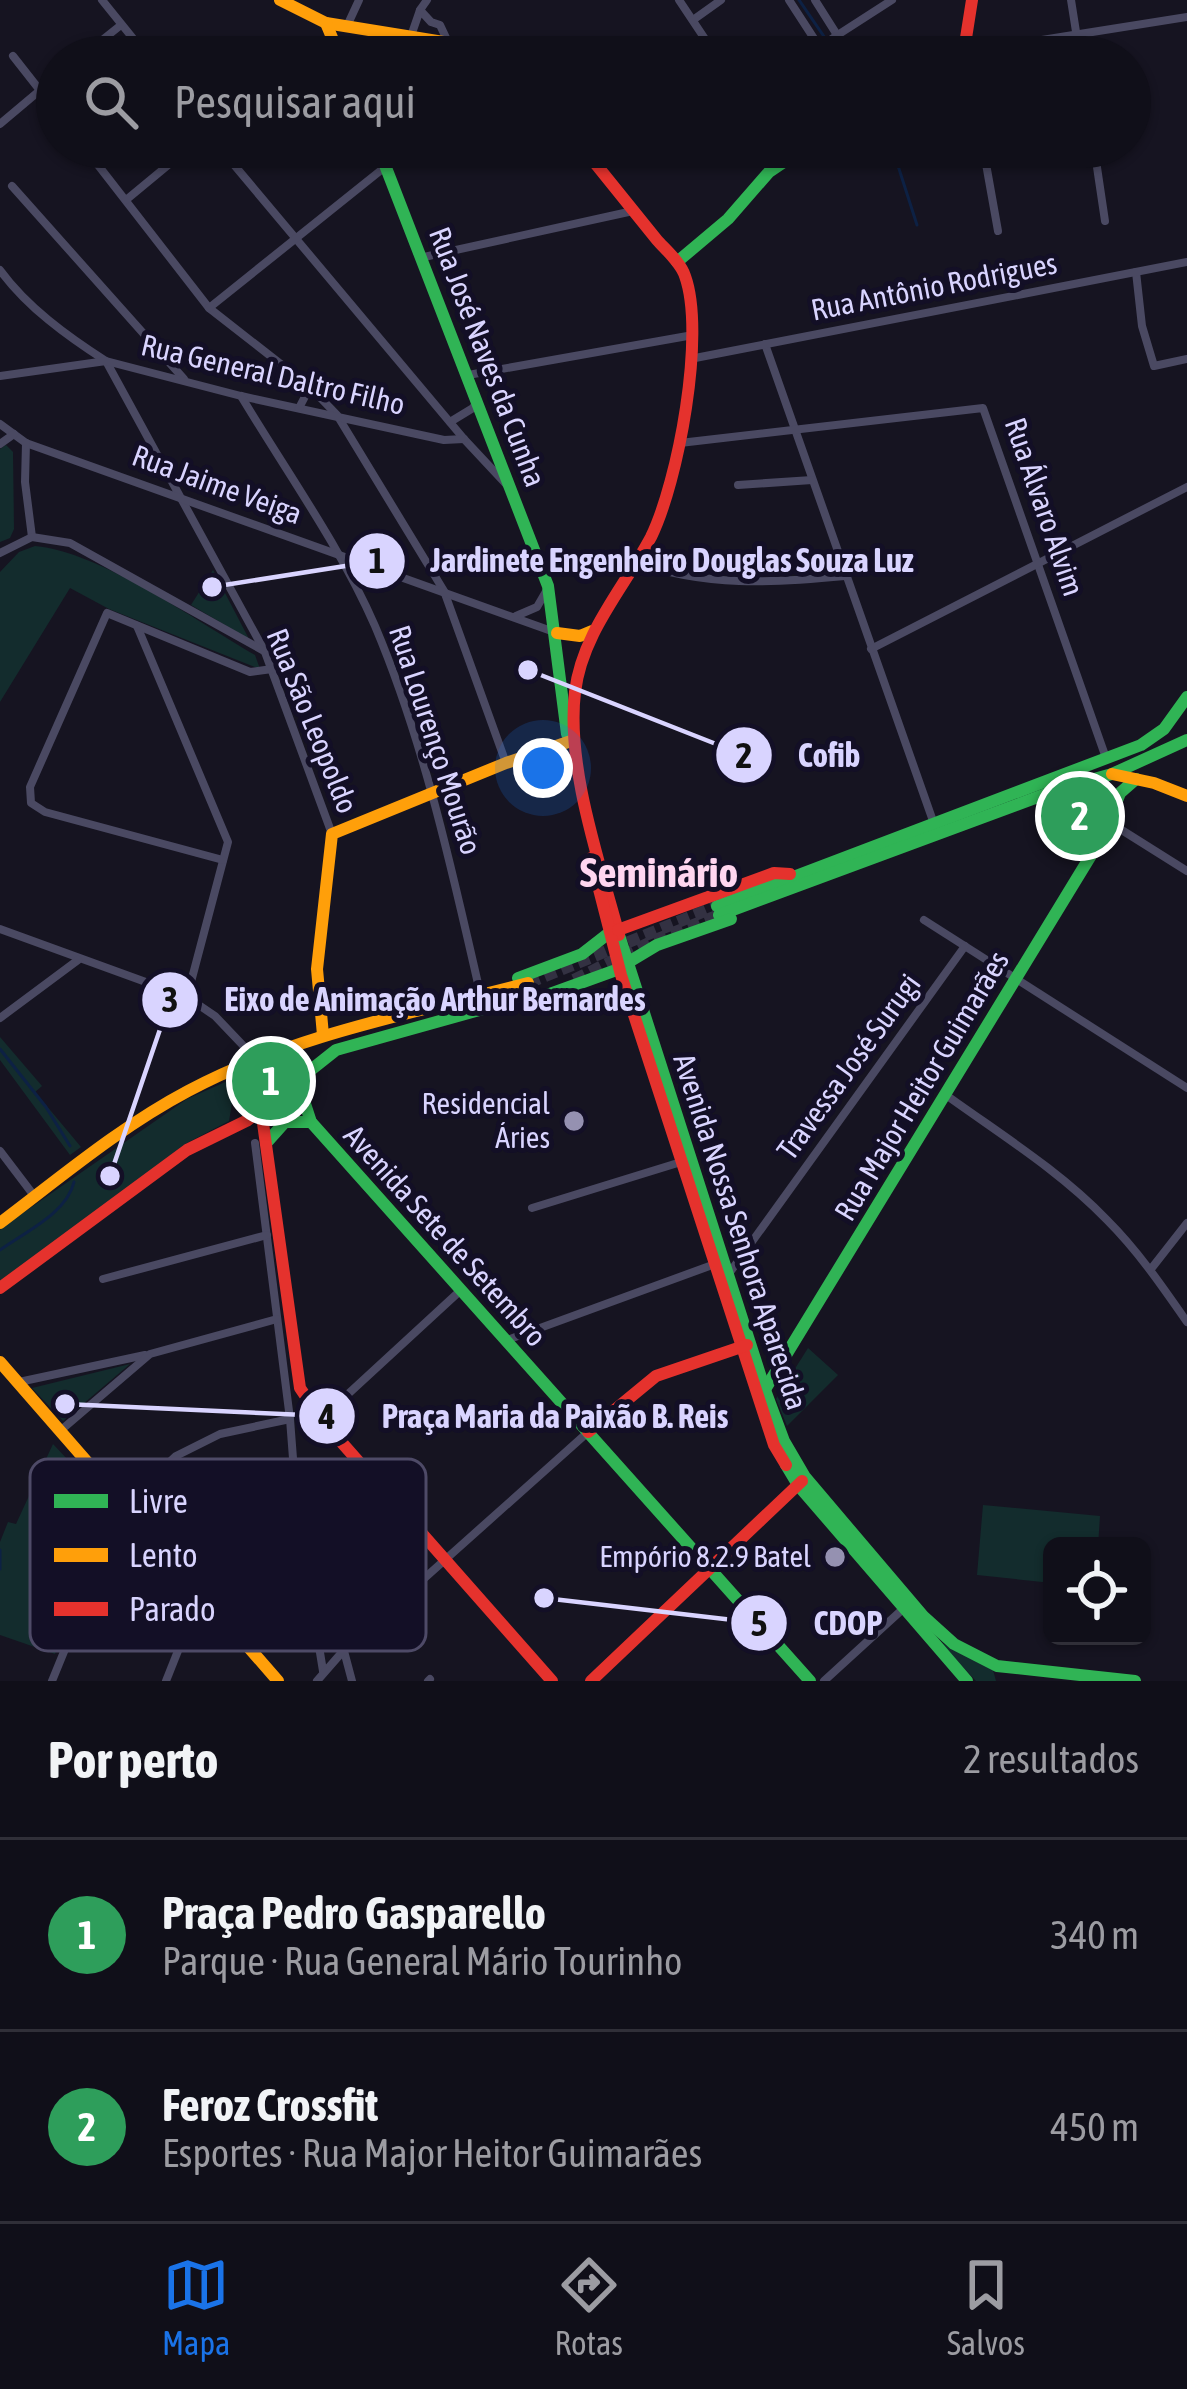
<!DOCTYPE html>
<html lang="pt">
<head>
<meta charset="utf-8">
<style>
	:root { --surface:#100f19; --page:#1e1d26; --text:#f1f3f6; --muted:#9c9ca2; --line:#302f38; --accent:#1a73e8 }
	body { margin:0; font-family:"Asap Condensed",sans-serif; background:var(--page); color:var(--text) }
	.controls { position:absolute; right:36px; bottom:36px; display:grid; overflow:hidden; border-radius:18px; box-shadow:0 3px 9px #0004 }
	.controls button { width:108px; height:108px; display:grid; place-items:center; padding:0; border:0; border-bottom:3px solid var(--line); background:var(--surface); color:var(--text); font:60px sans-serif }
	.you { position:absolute; left:543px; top:768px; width:42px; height:42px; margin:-30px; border:9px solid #fff; border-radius:50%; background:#1a73e8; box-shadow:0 0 0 18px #1a73e833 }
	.badge { display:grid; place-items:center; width:78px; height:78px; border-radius:50%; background:var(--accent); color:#fff; font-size:39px; font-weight:700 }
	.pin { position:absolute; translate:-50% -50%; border:6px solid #fff; box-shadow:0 3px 12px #0006 }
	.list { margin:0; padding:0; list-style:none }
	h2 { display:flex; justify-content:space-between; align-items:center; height:156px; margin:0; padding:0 48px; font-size:51px }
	h2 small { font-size:39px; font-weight:400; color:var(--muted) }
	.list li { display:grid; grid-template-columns:78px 1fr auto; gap:36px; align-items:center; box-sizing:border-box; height:192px; padding:0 48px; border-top:3px solid var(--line) }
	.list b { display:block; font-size:45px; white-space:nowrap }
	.list p { margin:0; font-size:39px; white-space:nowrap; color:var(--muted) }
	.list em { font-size:39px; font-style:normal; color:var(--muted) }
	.icon { flex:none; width:66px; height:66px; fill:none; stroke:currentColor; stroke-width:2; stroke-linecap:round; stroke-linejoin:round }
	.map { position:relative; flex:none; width:1187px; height:1681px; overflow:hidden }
	.search { position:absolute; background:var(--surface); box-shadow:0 3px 9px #0004; left:36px; right:36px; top:36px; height:132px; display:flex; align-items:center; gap:30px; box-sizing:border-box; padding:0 42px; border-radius:66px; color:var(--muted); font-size:45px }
	.sheet { height:540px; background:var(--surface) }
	nav { display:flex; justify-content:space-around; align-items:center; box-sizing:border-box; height:168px; border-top:3px solid var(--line); background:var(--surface); font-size:33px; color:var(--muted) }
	nav a { display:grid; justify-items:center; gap:6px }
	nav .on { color:var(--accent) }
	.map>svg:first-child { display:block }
	.green { fill:#132c2d }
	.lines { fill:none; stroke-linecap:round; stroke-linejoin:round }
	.stream { stroke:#0d2144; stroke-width:3 }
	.primary-tunnel { stroke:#333142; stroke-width:12; stroke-dasharray:12 6; stroke-linecap:butt }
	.street { stroke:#4a4962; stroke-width:8 }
	.fast { stroke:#30b455; stroke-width:12 }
	.slow { stroke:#ff9f0a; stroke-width:12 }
	.jam { stroke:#e5322d; stroke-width:12 }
	.poi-dot { fill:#9591b1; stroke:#130f26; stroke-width:4.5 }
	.labels { text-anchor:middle; stroke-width:10; stroke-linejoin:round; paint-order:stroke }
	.street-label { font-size:30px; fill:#d9d4ff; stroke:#130f26 }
	.poi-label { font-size:30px; fill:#d9d4ff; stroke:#130f26; text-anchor:end }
	.district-label { font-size:42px; font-weight:bold; fill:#ffd6f0; stroke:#130f26 }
	.key { fill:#130f26; stroke:#4e4a67; stroke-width:3 }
	.key-label { font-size:33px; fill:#d9d4ff }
	.leader { fill:none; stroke:#d9d4ff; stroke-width:4.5 }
	.callout-dot { fill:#d9d4ff; stroke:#130f26; stroke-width:4.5 }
	.mark-label { font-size:36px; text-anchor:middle; font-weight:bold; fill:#111 }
	.callout-label { font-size:33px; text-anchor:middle; font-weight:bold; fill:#d9d4ff; stroke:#130f26; stroke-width:10; stroke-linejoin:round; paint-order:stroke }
</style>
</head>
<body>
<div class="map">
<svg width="1187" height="1681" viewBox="0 0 1187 1681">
	<rect width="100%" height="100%" fill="#161421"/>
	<!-- green -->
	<g class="green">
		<polygon points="6,445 13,452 14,529 10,538 0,542 0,449"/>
		<path d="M35,546c66,6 161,75 220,109l5,14 -151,-60 -39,-21 -70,114v-130l19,-20z"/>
		<polygon points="213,570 249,639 191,605"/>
		<polygon points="0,1037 42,1086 35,1092 81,1147 70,1155 0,1060"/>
		<circle cx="271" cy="1083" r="20"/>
		<polygon points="232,1079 235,1085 229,1121 185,1144 0,1287 0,1229 187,1099"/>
		<polygon points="808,1348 838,1375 787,1426 776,1399"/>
		<polygon points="130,1364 63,1421 32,1388"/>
		<polygon points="53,1444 82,1475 54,1545 92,1557 55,1654 0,1635 0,1542 8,1522 16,1524"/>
		<polygon points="983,1505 1100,1516 1098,1546 1052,1546 1052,1583 977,1575"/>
		<polygon points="940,1642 993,1670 996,1681 976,1681"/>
	</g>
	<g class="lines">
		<!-- stream -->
		<g class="stream">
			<polyline points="799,0 838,57"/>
			<polyline points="892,147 917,225"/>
			<polyline points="0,1049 46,1107 70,1146"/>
			<path d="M0,1250c25,-18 67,-37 74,-68"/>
			<polyline points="0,1550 0,1569"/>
		</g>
		<!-- primary-tunnel -->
		<g class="primary-tunnel">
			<polyline points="574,980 655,940 719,915"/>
			<polyline points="528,983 717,906"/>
		</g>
		<!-- street -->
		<g class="street">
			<polyline points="102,0 148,57"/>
			<polyline points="679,0 717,57"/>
			<polyline points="789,0 826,57"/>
			<polyline points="815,0 851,57"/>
			<polyline points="1071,0 1080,57"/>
			<polyline points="420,10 427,0"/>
			<polyline points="693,20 721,0"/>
			<polyline points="347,26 359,0"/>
			<polyline points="411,36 420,10 431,22 440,25 448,42"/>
			<polyline points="819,47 892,0"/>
			<polyline points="966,52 1187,17"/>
			<polyline points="13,56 57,112"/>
			<polyline points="81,57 121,25"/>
			<polyline points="308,57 332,39"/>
			<polyline points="0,124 57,76"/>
			<polyline points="84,147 209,308 310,387 337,415 444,591 506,763"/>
			<polyline points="219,147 464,439 506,484"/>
			<polyline points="983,147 998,231"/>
			<polyline points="1094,147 1105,221"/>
			<polyline points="12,186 184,379"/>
			<polyline points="126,200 190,147"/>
			<polyline points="424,257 633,211"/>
			<path d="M0,270c27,37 67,66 106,91l159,291 67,182"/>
			<polyline points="1136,272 1142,326 1154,366 1187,359"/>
			<polyline points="209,308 385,167"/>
			<polyline points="765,344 933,821"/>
			<polyline points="690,359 1187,262"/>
			<polyline points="468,375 693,335"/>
			<polyline points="0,376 106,361 241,396 444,440 464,439"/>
			<path d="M241,396c45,75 99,150 134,230 49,116 76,240 104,362"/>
			<polyline points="299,408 310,387"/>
			<polyline points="450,422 473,408 477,401"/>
			<polyline points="0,424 26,443 557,633"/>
			<polyline points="26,443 25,482 32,537"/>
			<polyline points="680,443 983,408 1106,758"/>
			<polyline points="0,444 14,434"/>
			<polyline points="738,485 812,480"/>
			<polyline points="0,553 32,537 70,543 264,651"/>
			<path d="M635,562c70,25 138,21 210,14"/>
			<polyline points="516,616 537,607 548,588"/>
			<polyline points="137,626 228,842 187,997"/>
			<polyline points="871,649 1187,487"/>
			<polyline points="1109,822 1187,871"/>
			<polyline points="223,860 45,812 31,803 30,787 107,613 250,672 272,669"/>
			<polyline points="924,920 1187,1088"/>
			<polyline points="0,929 187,997 215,1016 256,1059"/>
			<polyline points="0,1018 78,960"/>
			<path d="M946,1095c54,39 114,76 161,125 31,31 55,66 80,102"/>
			<polyline points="255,1143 290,1419 297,1511 323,1671"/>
			<polyline points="0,1151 35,1197"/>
			<polyline points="532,1208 681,1162"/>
			<polyline points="1151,1269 1187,1223"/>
			<polyline points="728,1275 965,946"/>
			<polyline points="103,1279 267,1235"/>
			<polyline points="507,1340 715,1264"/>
			<polyline points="19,1382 145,1355"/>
			<polyline points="322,1418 461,1290"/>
			<polyline points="60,1431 150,1354 277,1319"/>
			<path d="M191,1579c35,-45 51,-56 106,-68"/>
			<polyline points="344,1651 352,1681"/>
			<polyline points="52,1681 124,1505 176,1456 220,1434 290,1419"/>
			<polyline points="166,1681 201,1593"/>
			<polyline points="317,1681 344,1650 587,1433"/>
			<polyline points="428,1681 430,1679"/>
			<polyline points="824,1681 904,1608"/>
		</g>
		<!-- fast -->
		<g class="fast">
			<polyline points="378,147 548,586 567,734"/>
			<polyline points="677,262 728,219 769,172 806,147"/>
			<polyline points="717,906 1141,745 1164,729 1187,697"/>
			<polyline points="719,915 1062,788 1112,774 1187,740"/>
			<polyline points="619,935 765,1390 784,1441 805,1477 923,1616 954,1644 997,1666 1135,1681"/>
			<polyline points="627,963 657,945 731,919"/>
			<polyline points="518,978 582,954 609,933"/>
			<polyline points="525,1003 619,969"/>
			<polyline points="271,1055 293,1067 311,1122 810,1681"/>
			<polyline points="251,1064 244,1077 244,1091 252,1104 273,1110 292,1100 307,1073 336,1050 533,995"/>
			<polyline points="268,1141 285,1122 311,1122"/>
			<polyline points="764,1391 1104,834 1120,793 1136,779"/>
			<polyline points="786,1465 798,1485 967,1681"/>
		</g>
		<!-- slow -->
		<g class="slow">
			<polyline points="280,0 326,23 468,46 499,57"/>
			<polyline points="326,23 340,57"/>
			<polyline points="557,633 580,636 592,631"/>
			<polyline points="1112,774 1154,783 1187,796"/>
			<polyline points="323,1035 317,969 332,834 506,763 574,740"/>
			<path d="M0,1223c61,-46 120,-96 188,-132 105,-56 225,-78 340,-108"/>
			<polyline points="0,1362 278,1681"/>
		</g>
		<!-- jam -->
		<g class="jam">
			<polyline points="963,57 972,0"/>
			<path d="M582,147c25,31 50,62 75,93 9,10 24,23 28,36 21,58 -7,206 -34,261 -27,51 -69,96 -76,155 -9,75 25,171 44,243"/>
			<polyline points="591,858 621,975 774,1445 786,1465"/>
			<polyline points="618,930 774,873 790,874"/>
			<polyline points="261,1109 300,1388 321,1419 552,1681"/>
			<polyline points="0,1288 187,1150 248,1120 261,1109"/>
			<polyline points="588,1432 656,1376 747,1345"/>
			<polyline points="591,1681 802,1481"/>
		</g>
	</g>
	<!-- markers -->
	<g class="poi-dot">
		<circle cx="574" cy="1121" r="12"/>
		<circle cx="835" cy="1557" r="12"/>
	</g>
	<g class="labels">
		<!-- street labels -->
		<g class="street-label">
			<text transform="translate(934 287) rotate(-11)" y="10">Rua Antônio Rodrigues</text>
			<text transform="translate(487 357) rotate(69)" y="10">Rua José Naves da Cunha</text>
			<text transform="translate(273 375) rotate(13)" y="10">Rua General Daltro Filho</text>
			<text transform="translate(217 485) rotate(20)" y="10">Rua Jaime Veiga</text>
			<text transform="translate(1044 507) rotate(71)" y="10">Rua Álvaro Alvim</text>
			<text transform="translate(312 721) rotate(68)" y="10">Rua São Leopoldo</text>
			<text transform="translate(435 740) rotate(72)" y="10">Rua Lourenço Mourão</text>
			<text transform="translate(849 1067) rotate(-54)" y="10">Travessa José Surugi</text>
			<text transform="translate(922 1086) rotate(-59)" y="10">Rua Major Heitor Guimarães</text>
			<text transform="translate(740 1232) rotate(72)" y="10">Avenida Nossa Senhora Aparecida</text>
			<text transform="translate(445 1236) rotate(48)" y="10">Avenida Sete de Setembro</text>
		</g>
		<!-- poi labels -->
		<g class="poi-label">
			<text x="550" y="1114">Residencial<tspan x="550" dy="34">Áries</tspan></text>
			<text x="811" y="1567">Empório 8.2.9 Batel</text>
		</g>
		<!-- district labels -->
		<g class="district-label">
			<text x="659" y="887">Seminário</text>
		</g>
	</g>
	<!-- legend -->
	<rect x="30" y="1459" width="396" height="192" rx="18" class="key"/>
	<rect x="54" y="1494" width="54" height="14" fill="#30b455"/>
	<rect x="54" y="1548" width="54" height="14" fill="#ff9f0a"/>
	<rect x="54" y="1602" width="54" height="14" fill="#e5322d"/>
	<g class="key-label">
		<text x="129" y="1513">Livre</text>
		<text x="129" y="1567">Lento</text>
		<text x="129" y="1621">Parado</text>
	</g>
	<!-- callouts -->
	<path class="leader" d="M212 587L377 561M528 670L744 755M110 1176L170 1000M65 1404L327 1416M544 1598L759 1623"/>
	<g class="callout-dot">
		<circle cx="212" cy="587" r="12"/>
		<circle cx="528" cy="670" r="12"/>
		<circle cx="110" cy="1176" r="12"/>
		<circle cx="65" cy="1404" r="12"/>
		<circle cx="544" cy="1598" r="12"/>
		<circle cx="377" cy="561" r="30"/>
		<circle cx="744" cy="755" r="30"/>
		<circle cx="170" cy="1000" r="30"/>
		<circle cx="327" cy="1416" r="30"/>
		<circle cx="759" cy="1623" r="30"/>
	</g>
	<g class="mark-label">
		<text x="377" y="573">1</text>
		<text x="744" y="768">2</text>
		<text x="170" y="1012">3</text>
		<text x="327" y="1429">4</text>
		<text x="759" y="1636">5</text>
	</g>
	<g class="callout-label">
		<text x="672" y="572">Jardinete Engenheiro Douglas Souza Luz</text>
		<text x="829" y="767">Cofib</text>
		<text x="435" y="1011">Eixo de Animação Arthur Bernardes</text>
		<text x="555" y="1428">Praça Maria da Paixão B. Reis</text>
		<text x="848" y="1635">CDOP</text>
	</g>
</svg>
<div class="controls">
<button><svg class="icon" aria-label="locate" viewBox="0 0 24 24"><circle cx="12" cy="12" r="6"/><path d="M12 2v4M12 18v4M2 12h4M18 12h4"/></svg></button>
</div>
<div class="you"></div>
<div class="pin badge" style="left:271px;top:1081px;background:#2e9e5b">1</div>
<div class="pin badge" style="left:1080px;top:816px;background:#2e9e5b">2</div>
<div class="search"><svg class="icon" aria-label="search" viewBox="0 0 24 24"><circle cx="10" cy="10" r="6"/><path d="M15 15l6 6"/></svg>Pesquisar aqui</div>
</div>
<section class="sheet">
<h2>Por perto<small>2 resultados</small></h2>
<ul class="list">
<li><span class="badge" style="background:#2e9e5b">1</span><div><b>Praça Pedro Gasparello</b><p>Parque · Rua General Mário Tourinho</p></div><em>340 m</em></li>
<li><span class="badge" style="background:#2e9e5b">2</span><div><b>Feroz Crossfit</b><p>Esportes · Rua Major Heitor Guimarães</p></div><em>450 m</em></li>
</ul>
</section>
<nav>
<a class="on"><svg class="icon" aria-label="map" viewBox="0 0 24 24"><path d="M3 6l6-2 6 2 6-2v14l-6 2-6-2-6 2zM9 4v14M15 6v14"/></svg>Mapa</a>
<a><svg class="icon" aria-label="directions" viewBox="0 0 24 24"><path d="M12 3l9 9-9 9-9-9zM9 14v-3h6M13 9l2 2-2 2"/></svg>Rotas</a>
<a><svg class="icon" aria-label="saved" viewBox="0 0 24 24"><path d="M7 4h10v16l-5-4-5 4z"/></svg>Salvos</a>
</nav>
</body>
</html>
